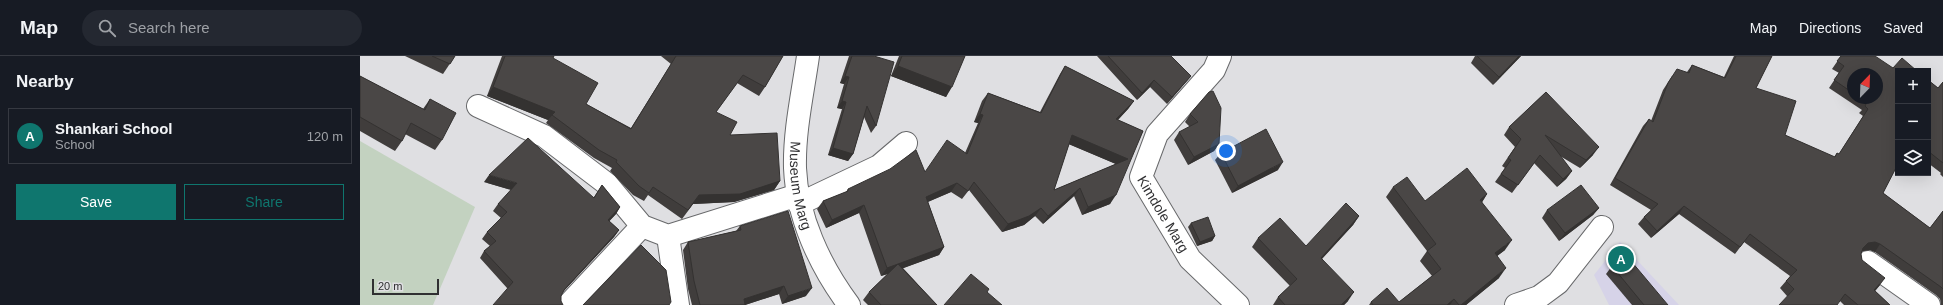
<!DOCTYPE html>
<html lang="en">
<head>
<meta charset="utf-8">
<style>
	:root { --surface:#171b24; --page:#242831; --text:#f1f3f6; --muted:#9ea1a6; --line:#363941; --accent:#0f766e }
	body { margin:0; font-family:Helvetica,sans-serif; background:var(--page); color:var(--text) }
	.controls { position:absolute; right:12px; top:12px; display:grid; overflow:hidden; border-radius:0px; box-shadow:0 4px 16px #0002 }
	.controls button { width:36px; height:36px; display:grid; place-items:center; padding:0; border:0; border-bottom:1px solid var(--line); background:var(--surface); color:var(--text); font:20px sans-serif }
	.compass { position:absolute; left:1487px; top:12px; width:36px; height:36px; border-radius:50%; background:var(--surface); box-shadow:0 4px 16px #0002; rotate:23deg }
	.scale { position:absolute; left:12px; bottom:10px; width:67px; box-sizing:border-box; padding-left:4px; border:2px solid #303032; border-top:0; font-size:11px; line-height:14px; white-space:nowrap; color:#303032; -webkit-text-stroke:3px #dfdfe2; paint-order:stroke }
	.you { position:absolute; left:866px; top:95px; width:14px; height:14px; margin:-10px; border:3px solid #fff; border-radius:50%; background:#1a73e8; box-shadow:0 0 0 6px #1a73e833 }
	.badge { display:grid; place-items:center; width:26px; height:26px; border-radius:50%; background:var(--accent); color:#fff; font-size:13px; font-weight:700 }
	.pin { position:absolute; translate:-50% -50%; border:2px solid #fff; box-shadow:0 1px 4px #0006 }
	.list { margin:0; padding:0; list-style:none }
	h2 { display:flex; justify-content:space-between; align-items:center; height:52px; margin:0; padding:0 16px; font-size:17px }
	h2 small { font-size:13px; font-weight:400; color:var(--muted) }
	.list li { display:grid; grid-template-columns:26px 1fr auto; gap:12px; align-items:center; box-sizing:border-box; height:56px; margin:0 8px 8px; padding:0 8px; border:1px solid var(--line); border-radius:0px }
	.list b { display:block; font-size:15px; white-space:nowrap }
	.list p { margin:0; font-size:13px; white-space:nowrap; color:var(--muted) }
	.list em { font-size:13px; font-style:normal; color:var(--muted) }
	.actions { display:flex; gap:8px; padding:12px 16px }
	.actions a { flex:1; padding:9px 0; border:1px solid var(--accent); border-radius:0px; text-align:center; font-size:14px; color:var(--accent) }
	.actions .main { background:var(--accent); color:#fff }
	.icon { flex:none; width:22px; height:22px; fill:none; stroke:currentColor; stroke-width:2; stroke-linecap:round; stroke-linejoin:round }
	.map { position:relative; flex:none; width:1583px; height:249px; overflow:hidden }
	header { display:flex; align-items:center; gap:24px; box-sizing:border-box; height:56px; padding:0 20px; background:var(--surface); border-bottom:1px solid var(--line) }
	header strong { font-size:19px }
	nav { display:flex; gap:22px; margin-inline-start:auto; font-size:14px }
	.search { width:280px; height:36px; background:var(--page); display:flex; align-items:center; gap:10px; box-sizing:border-box; padding:0 14px; border-radius:22px; color:var(--muted); font-size:15px }
	main { display:flex }
	aside { flex:1; background:var(--surface) }
	.map>svg:first-child { display:block }
	.education { fill:#d6d3e8 }
	.green { fill:#c3d2c0 }
	.lines { fill:none; stroke-linecap:round; stroke-linejoin:round }
	.minor-casing { stroke:#68696b; stroke-width:24 }
	.major-casing { stroke:#68696b; stroke-width:24 }
	.minor { stroke:#fff; stroke-width:22 }
	.major { stroke:#fff; stroke-width:22 }
	.wall { fill:#403d3c; fill-rule:evenodd }
	.shaded-wall { fill:#343231 }
	.building { fill:#4a4746; stroke:#343231; fill-rule:evenodd }
	.labels { text-anchor:middle; stroke-width:4; stroke-linejoin:round; paint-order:stroke }
	.street-label { font-size:14px; fill:#303032; stroke:#dfdfe2 }
</style>
</head>
<body>
<header>
<strong>Map</strong>
<div class="search"><svg class="icon" aria-label="search" viewBox="0 0 24 24"><circle cx="10" cy="10" r="6"/><path d="M15 15l6 6"/></svg>Search here</div>
<nav><a>Map</a><a>Directions</a><a>Saved</a></nav>
</header>
<main>
<aside>
<h2>Nearby<small></small></h2>
<ul class="list">
<li><span class="badge">A</span><div><b>Shankari School</b><p>School</p></div><em>120 m</em></li>
</ul>
<div class="actions"><a class="main">Save</a><a>Share</a></div>
</aside>
<div class="map">
<svg width="1583" height="249" viewBox="0 0 1583 249">
	<rect width="100%" height="100%" fill="#dfdfe2"/>
	<!-- education -->
	<polygon class="education" points="1260,186 1319,249 1249,249 1234,219"/>
	<!-- green -->
	<polygon class="green" points="0,85 115,151 73,249 0,249"/>
	<g class="lines">
		<defs>
			<g id="minor">
				<path id="s1" d="M860,0l-6,14 -57,64 -16,43 49,82 48,46"/>
				<polyline points="118,50 184,80 247,128 282,170 308,180 438,139"/>
				<polyline points="439,148 519,110 546,87"/>
				<polyline points="308,180 318,249"/>
				<polyline points="1508,206 1569,249"/>
				<polyline points="208,249 282,170"/>
				<polyline points="1156,249 1179,241 1198,227 1242,171"/>
			</g>
			<g id="major">
				<path id="s2" d="M448,0c-5,36 -14,75 -13,112 2,49 25,98 54,137"/>
			</g>
		</defs>
		<!-- minor casing -->
		<use href="#minor" class="minor-casing"/>
		<!-- major casing -->
		<use href="#major" class="major-casing"/>
		<!-- minor -->
		<use href="#minor" class="minor"/>
		<!-- major -->
		<use href="#major" class="major"/>
	</g>
	<!-- wall -->
	<g class="wall">
		<polygon points="45,0 95,0 83,18"/>
		<polygon points="142,0 194,0 193,2 226,48 271,72 311,8 301,0 423,0 405,31 399,40 377,27 356,56 370,79 420,125 414,134 374,146 333,148 322,163 288,139 284,145 273,139 250,115 252,112 234,102 186,67 188,64 127,40"/>
		<polygon points="489,0 514,0 516,70 511,77 504,61 493,98 488,105 468,99 482,53 477,52 484,28 480,27"/>
		<polygon points="539,0 605,0 586,41 531,20"/>
		<polygon points="737,0 811,0 831,20 826,26 807,48 790,31 777,44"/>
		<polygon points="1115,0 1161,0 1133,29 1111,7"/>
		<path d="M1374,0h38l-16,32 29,47 49,22 3,-4 2,1 24,-38 -4,-3 3,-3 -33,-22 10,-15 -7,-4 9,-13h34l21,111 -13,26 47,35 13,-17v94h-2l-1,-6 -4,-4 -61,-43 -5,-2 -7,1 -2,1v2l1,6 18,25 -5,6 15,14h-46l-4,-4 -53,-5 -7,-8 6,-7 4,-5 -46,-34 -9,12 -56,-40 -28,24 -13,-14 6,-7 7,-7 -41,-25 33,-59 6,-7 2,2 12,-31 9,-14 15,-4 5,-7 32,12zM1493,18l24,24h-24z"/>
		<path d="M705,10l69,35 -6,8 -10,11 25,11 -33,73 -28,11 -8,-19 -31,28 -8,-8 -11,9 -22,7 -33,-42 -7,9 -11,-7 -23,10 16,45 -5,8 -36,13 34,37h-69l-5,-5 6,-8 19,-18 -7,2 -22,-63 -33,15 -9,-19 6,-8 23,-9 2,-3 77,-17 40,-19 13,-30 -4,-1 8,-21 6,-8 52,19 20,-38zM709,88l47,20 -62,26z"/>
		<polygon points="0,20 63,53 70,43 82,84 75,94 45,78 42,85 35,95 0,75"/>
		<polygon points="1568,24 1578,32 1583,26 1583,121 1580,118 1581,117 1568,107"/>
		<polygon points="1186,36 1233,99 1220,112 1200,100 1212,115 1206,123 1197,131 1174,107 1152,137 1135,126 1145,112 1142,110 1155,91 1144,79 1149,71"/>
		<polygon points="830,58 859,88 854,95 828,109 814,84 819,76 830,71 825,66"/>
		<polygon points="861,97 918,114 872,137 855,104"/>
		<polygon points="124,126 234,141 242,129 260,151 256,158 249,165 259,174 254,181 202,237 147,232 120,202 124,195 130,190 122,183 127,176 141,162 133,155 138,148 151,134"/>
		<polygon points="1033,131 1065,145 1127,138 1122,146 1145,194 1137,200 1139,222 1106,249 1009,249 1011,246 1039,246 1072,220 1060,205 1067,195 1026,141"/>
		<polygon points="1239,152 1233,159 1199,185 1182,162 1187,154"/>
		<polygon points="999,160 993,169 962,203 988,245 984,249 913,249 918,241 930,230 892,191 898,182 946,190"/>
		<polygon points="831,167 855,180 852,185 837,190 828,171"/>
		<polygon points="380,170 446,240 422,248 419,238 385,249 332,249 328,233 323,194 328,186 376,175"/>
		<polygon points="1252,210 1308,249 1272,249 1246,218"/>
	</g>
	<!-- shaded-wall -->
	<g class="shaded-wall">
		<polygon points="1159,0 1161,0 1133,29 1139,21"/>
		<polygon points="538,10 592,31 586,41 531,20"/>
		<polygon points="485,20 489,21 484,28 480,27"/>
		<polygon points="831,20 826,26 807,48 812,41"/>
		<polygon points="794,24 790,31 777,44 782,37"/>
		<polygon points="133,31 195,56 188,64 127,40"/>
		<polygon points="482,45 486,46 482,53 477,52"/>
		<polygon points="774,45 768,53 751,71 756,63"/>
		<polygon points="620,58 623,59 618,67 614,66"/>
		<polygon points="712,79 768,103 763,111 706,87"/>
		<polygon points="859,88 854,95 828,109 834,101"/>
		<polygon points="1239,91 1233,99 1220,112 1226,104"/>
		<polygon points="473,92 493,98 488,105 468,99"/>
		<polygon points="923,106 918,114 872,137 878,130"/>
		<polygon points="1212,115 1206,123 1197,131 1203,123"/>
		<polygon points="129,119 157,127 152,134 124,126"/>
		<polygon points="420,125 414,134 374,146 333,148 322,163 339,139"/>
		<polygon points="597,127 591,136 560,149 566,141"/>
		<polygon points="720,132 714,140 683,168 688,160"/>
		<polygon points="1127,138 1121,148 1120,144"/>
		<polygon points="756,139 750,148 722,159 728,151"/>
		<polygon points="504,149 499,157 466,172 472,164"/>
		<polygon points="1324,150 1319,158 1291,182 1297,175"/>
		<polygon points="260,151 256,158 244,171 248,164"/>
		<polygon points="681,152 675,160 664,169 642,176 648,168"/>
		<polygon points="1239,152 1233,159 1199,185 1205,177"/>
		<polygon points="999,160 993,169 955,210 961,202"/>
		<polygon points="259,174 254,181 199,240 204,234"/>
		<polygon points="855,180 852,185 837,190 840,186"/>
		<polygon points="1152,184 1145,194 1128,207 1135,197"/>
		<polygon points="1515,186 1520,188 1515,196 1510,194 1503,195 1498,199 1503,192 1508,187"/>
		<polygon points="584,191 579,199 533,216 538,208"/>
		<polygon points="538,208 533,216 521,220 527,212"/>
		<polygon points="1146,212 1139,222 1106,249 1101,249"/>
		<polygon points="1525,222 1520,229 1509,242 1514,234"/>
		<polygon points="424,230 419,238 385,249 384,243"/>
		<polygon points="452,232 446,240 422,248 428,240"/>
		<polygon points="994,236 988,245 984,249 981,249"/>
		<polygon points="1094,243 1090,249 1087,249"/>
	</g>
	<!-- building -->
	<g class="building">
		<polygon points="72,0 95,0 90,8"/>
		<polygon points="145,0 194,0 193,2 238,27 226,48 271,73 316,0 423,0 405,31 383,19 356,56 377,66 370,79 417,77 420,125 380,138 339,139 328,154 293,131 289,137 279,130 256,106 257,104 239,94 192,59 195,56 133,31"/>
		<polygon points="492,0 514,0 534,6 516,70 507,50 493,98 473,92 486,46 482,45 489,21 485,20"/>
		<polygon points="542,0 605,0 592,31 538,10"/>
		<polygon points="748,0 811,0 831,20 812,41 794,24 782,37"/>
		<polygon points="1117,0 1159,0 1139,21"/>
		<polygon points="1376,0 1412,0 1396,32 1436,45 1425,79 1475,101 1477,97 1479,98 1508,53 1505,50 1507,46 1501,42 1517,42 1517,18 1493,18 1493,37 1474,24 1484,10 1477,5 1481,0 1515,0 1533,12 1542,2 1557,15 1538,15 1538,108 1523,137 1570,172 1583,155 1583,233 1581,231 1520,188 1515,186 1508,187 1503,192 1501,198 1502,204 1525,222 1514,234 1530,249 1498,249 1485,238 1477,249 1419,249 1434,233 1426,225 1437,214 1390,178 1380,191 1324,150 1297,175 1284,161 1298,148 1255,122 1289,63 1293,66 1308,27 1317,13 1329,17 1332,9 1365,22"/>
		<path d="M705,10l69,35 -18,18 27,12 -27,64 -28,12 -8,-19 -32,28 -7,-8 -12,8 -21,8 -34,-42 -6,9 -11,-8 -31,14 18,50 -46,17 39,41h-56l-12,-13 29,-28 -11,4 -23,-63 -32,15 -9,-19 25,-10v-2l42,-20 26,-19 9,22 22,-32 20,14 16,-39 -3,-1 8,-21 53,20zM712,79l56,24 -74,31z"/>
		<polygon points="0,20 65,54 70,43 96,57 82,84 51,67 42,85 0,61"/>
		<polygon points="1568,24 1578,32 1583,26 1583,107 1568,95"/>
		<polygon points="853,35 861,52 859,88 834,101 819,76 838,66 830,58 849,36"/>
		<polygon points="1186,36 1239,91 1226,104 1185,79 1212,115 1203,123 1180,99 1158,129 1141,118 1151,104 1148,102 1161,83 1149,71"/>
		<polygon points="906,73 923,106 878,130 861,97"/>
		<polygon points="168,82 234,142 242,129 260,151 248,164 259,174 204,234 201,240 201,245 203,249 133,249 153,226 124,195 136,185 127,176 147,156 138,148 157,127 129,119"/>
		<polygon points="1107,112 1127,138 1120,144 1152,184 1135,197 1146,212 1101,249 1099,249 1094,243 1087,249 1013,249 1011,246 1027,232 1039,246 1081,213 1067,195 1076,188 1033,131 1047,121 1065,145"/>
		<polygon points="1221,129 1239,152 1205,177 1187,154"/>
		<polygon points="986,147 999,160 961,202 994,236 981,249 925,249 918,241 937,223 898,182 920,162 946,190"/>
		<polygon points="428,155 452,232 428,240 424,230 384,243 385,249 340,249 334,225 328,186 381,174 380,170"/>
		<polygon points="848,161 855,180 840,186 831,167"/>
		<polygon points="281,189 306,214 311,246 309,249 223,249"/>
		<polygon points="1266,199 1308,249 1284,249 1252,210"/>
		<polygon points="611,218 629,233 627,236 642,249 584,249"/>
	</g>
	<g class="labels">
		<!-- street labels -->
		<g class="street-label">
			<text dy="5" stroke="none"><textPath href="#s2" startOffset="131">Museum Marg</textPath></text>
			<text dy="5" stroke="none"><textPath href="#s1" startOffset="190">Kimdole Marg</textPath></text>
		</g>
	</g>
</svg>
<div class="controls">
<button>+</button>
<button>−</button>
<button><svg class="icon" aria-label="layers" viewBox="0 0 24 24"><path d="M12 4l9 5-9 5-9-5zM3 14l9 5 9-5"/></svg></button>
</div>
<svg class="compass" viewBox="-18 -18 36 36"><path d="M0-13l5 13h-10z" fill="#e53935"/><path d="M0 13l5-13h-10z" fill="#9ea1a6"/></svg>
<div class="scale">20 m</div>
<div class="you"></div>
<div class="pin badge" style="left:1261px;top:203px">A</div>
</div>
</main>
</body>
</html>
